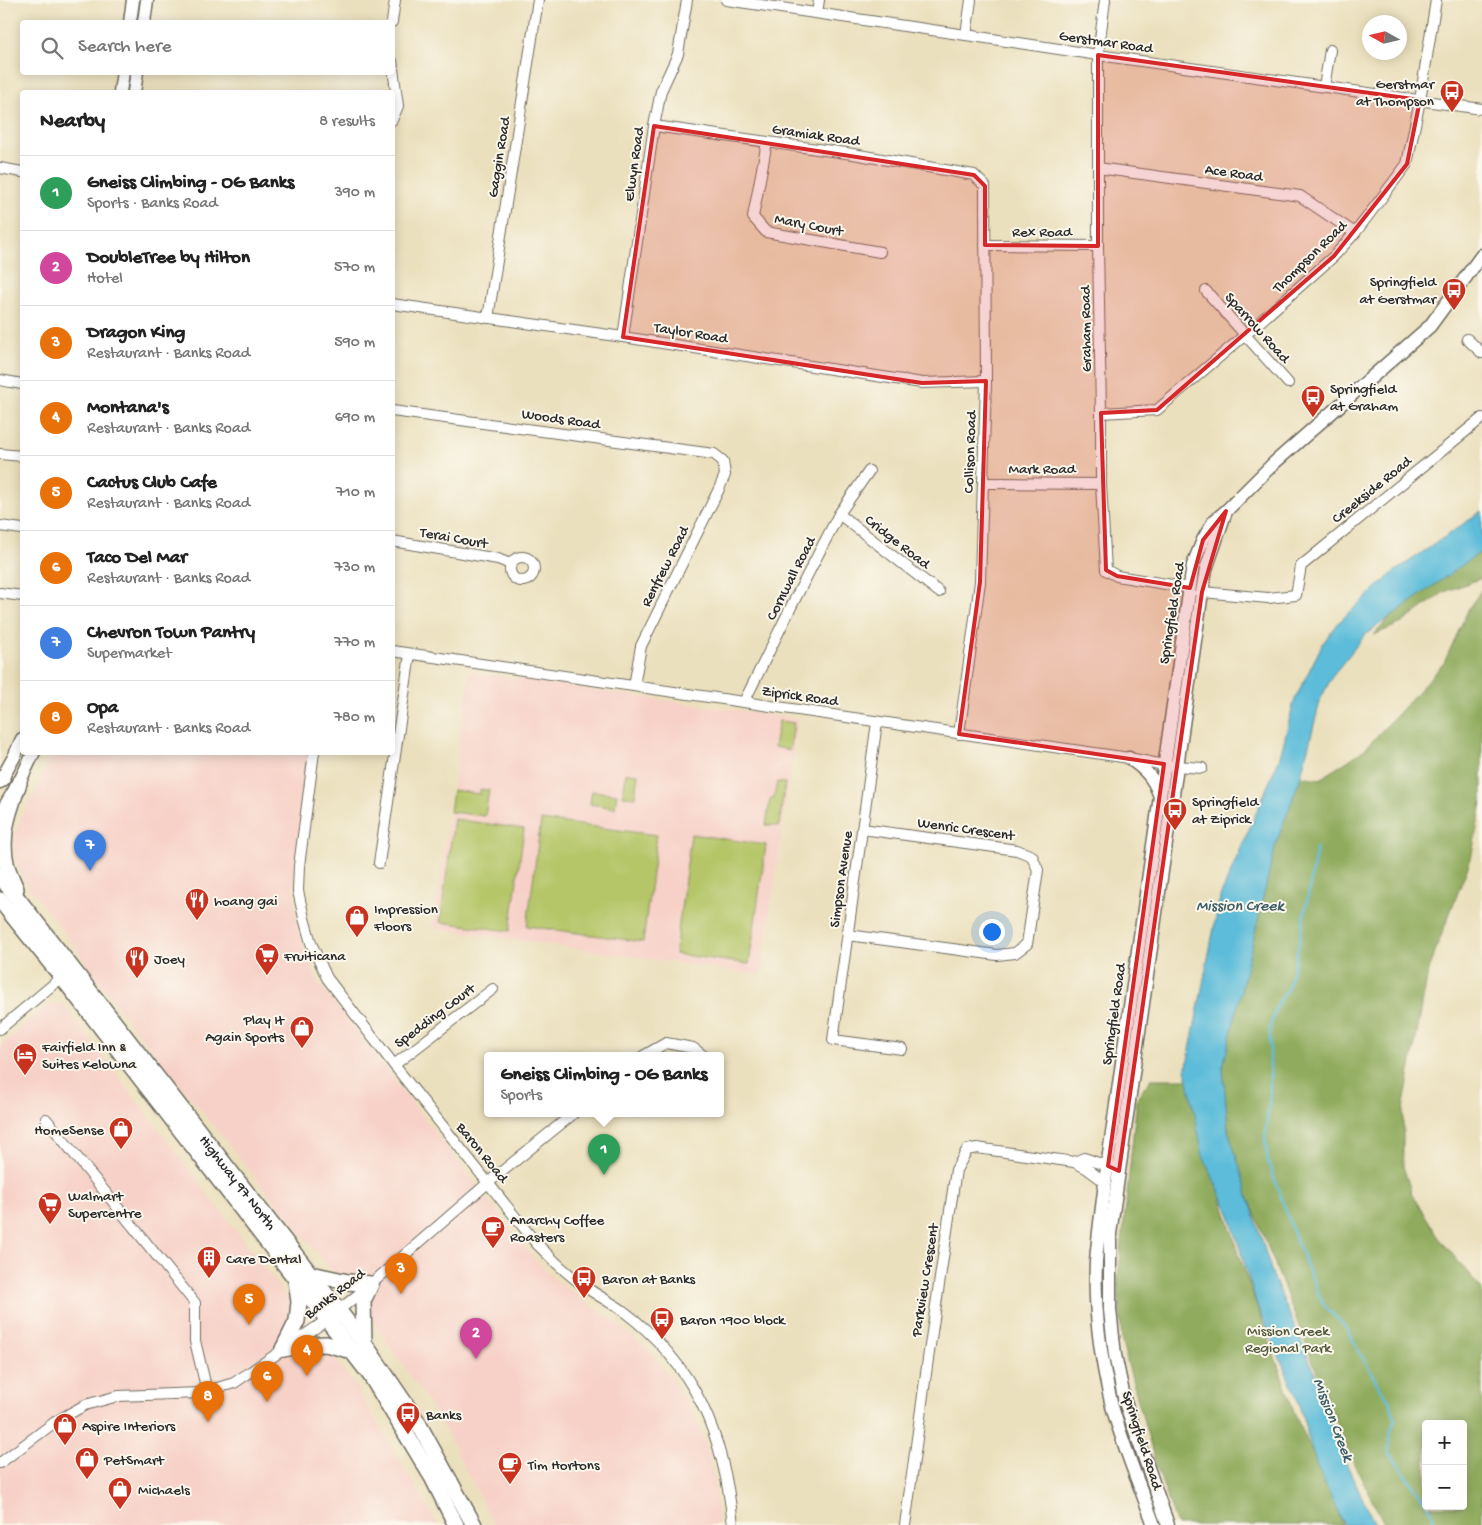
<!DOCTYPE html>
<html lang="en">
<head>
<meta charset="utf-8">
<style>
	:root { --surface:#fff; --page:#f6f6f6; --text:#222; --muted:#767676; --line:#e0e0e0; --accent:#c8321e }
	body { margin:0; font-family:"Gochi Hand",sans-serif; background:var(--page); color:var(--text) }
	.controls { position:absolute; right:15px; bottom:15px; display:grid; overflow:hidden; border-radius:5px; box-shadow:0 2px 12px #0003 }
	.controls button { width:45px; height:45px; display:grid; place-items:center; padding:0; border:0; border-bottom:1px solid var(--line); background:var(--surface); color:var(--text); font:25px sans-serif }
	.compass { position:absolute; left:1362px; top:15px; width:45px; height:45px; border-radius:50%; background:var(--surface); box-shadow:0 2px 12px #0003; rotate:278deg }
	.you { position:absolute; left:991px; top:931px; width:18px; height:18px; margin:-12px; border:4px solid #fff; border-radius:50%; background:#1a73e8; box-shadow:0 0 0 8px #1a73e833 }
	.badge { display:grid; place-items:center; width:32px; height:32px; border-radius:50%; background:var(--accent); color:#fff; font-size:16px; font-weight:700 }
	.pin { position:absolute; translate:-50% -41px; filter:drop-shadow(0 1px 2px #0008) }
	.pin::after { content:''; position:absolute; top:26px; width:18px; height:15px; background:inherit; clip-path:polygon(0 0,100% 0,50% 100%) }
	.popup { position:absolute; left:484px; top:1052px; width:240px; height:65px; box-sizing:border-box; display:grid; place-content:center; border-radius:5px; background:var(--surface); filter:drop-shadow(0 1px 4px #0005); font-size:16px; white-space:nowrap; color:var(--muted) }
	.popup b { font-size:19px; color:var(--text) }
	.popup::after { content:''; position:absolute; left:50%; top:100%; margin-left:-10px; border:10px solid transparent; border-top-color:var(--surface) }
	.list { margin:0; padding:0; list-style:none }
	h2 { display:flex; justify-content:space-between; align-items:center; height:65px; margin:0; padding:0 20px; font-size:21px }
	h2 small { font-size:16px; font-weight:400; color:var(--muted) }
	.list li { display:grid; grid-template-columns:32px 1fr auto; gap:15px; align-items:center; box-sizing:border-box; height:75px; padding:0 20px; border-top:1px solid var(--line) }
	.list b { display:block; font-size:19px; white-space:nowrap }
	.list p { margin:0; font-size:16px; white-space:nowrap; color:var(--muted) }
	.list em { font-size:16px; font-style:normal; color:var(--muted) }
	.icon { flex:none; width:28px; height:28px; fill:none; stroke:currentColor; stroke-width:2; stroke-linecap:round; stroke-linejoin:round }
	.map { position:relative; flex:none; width:1482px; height:1525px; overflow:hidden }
	.search { position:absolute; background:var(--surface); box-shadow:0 2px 12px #0003; left:20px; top:20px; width:375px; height:55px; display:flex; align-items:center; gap:12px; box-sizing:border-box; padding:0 18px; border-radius:5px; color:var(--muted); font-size:19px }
	.panel { position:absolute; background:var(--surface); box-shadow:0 2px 12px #0003; left:20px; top:90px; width:375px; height:665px; border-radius:5px }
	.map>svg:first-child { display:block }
	.built { fill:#f7d1c7 }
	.green { fill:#b5c669; stroke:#70784a }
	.forest { fill:#90ab5d; stroke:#5e6b44; fill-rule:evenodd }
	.water { fill:#5bbcd9; stroke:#437482 }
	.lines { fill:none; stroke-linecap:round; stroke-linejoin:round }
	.stream { stroke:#5bbcd9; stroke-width:2.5 }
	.minor-casing { stroke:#6e6a5e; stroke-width:12 }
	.major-casing { stroke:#6e6a5e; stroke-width:15 }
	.highway-casing { stroke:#6e6a5e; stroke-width:18 }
	.minor { stroke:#fff; stroke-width:10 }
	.major { stroke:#fff; stroke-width:12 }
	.highway { stroke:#fff; stroke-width:15 }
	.marked { fill:#d62828; fill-opacity:0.2; stroke:#d62828; stroke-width:4; stroke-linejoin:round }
	.labels { text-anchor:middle; stroke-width:4; stroke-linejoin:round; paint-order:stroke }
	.street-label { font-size:15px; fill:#2b2b2b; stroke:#fbf7ec }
	.poi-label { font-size:15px; fill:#2b2b2b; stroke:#fbf7ec; text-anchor:start }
	.park-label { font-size:15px; fill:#545a3e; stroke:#fbf7ec }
	.water-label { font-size:16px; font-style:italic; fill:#3c5e68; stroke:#fbf7ec }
</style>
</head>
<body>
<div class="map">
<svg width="1482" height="1525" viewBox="0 0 1482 1525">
	<rect width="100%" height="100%" fill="#fbf7ec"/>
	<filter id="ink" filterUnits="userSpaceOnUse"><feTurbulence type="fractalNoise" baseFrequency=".02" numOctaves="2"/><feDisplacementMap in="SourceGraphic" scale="10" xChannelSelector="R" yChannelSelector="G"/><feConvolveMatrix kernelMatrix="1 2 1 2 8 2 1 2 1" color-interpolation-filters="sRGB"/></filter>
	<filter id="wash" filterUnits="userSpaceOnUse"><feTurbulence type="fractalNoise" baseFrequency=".0096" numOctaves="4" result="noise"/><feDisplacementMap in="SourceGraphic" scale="20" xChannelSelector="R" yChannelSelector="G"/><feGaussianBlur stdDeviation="1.12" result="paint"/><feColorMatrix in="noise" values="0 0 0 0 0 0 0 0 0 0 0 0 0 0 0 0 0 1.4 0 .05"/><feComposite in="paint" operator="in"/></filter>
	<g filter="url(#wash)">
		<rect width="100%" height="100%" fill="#ebe0bd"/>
		<!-- built -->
		<g class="built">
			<polygon points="470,672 798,719 761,975 433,928"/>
			<polygon points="53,753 310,753 294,868 294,896 296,920 304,949 319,984 532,1256 553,1278 620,1326 651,1353 670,1377 688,1405 705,1440 715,1482 718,1525 494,1525 447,1433 426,1399 367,1312 298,1230 129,1022 57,923 24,881 14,857 14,836 21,816 36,792"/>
			<polygon points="62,1003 356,1387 438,1525 0,1525 0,1046 50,1004"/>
		</g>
		<!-- green -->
		<g class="green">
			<polygon points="779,721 794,723 790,750 774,747"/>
			<polygon points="626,773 638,774 635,797 623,796"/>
			<polygon points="777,782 785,783 779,826 766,825 770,799 774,797"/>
			<polygon points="480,789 489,790 485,816 450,812 453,790 480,794"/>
			<polygon points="592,791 617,794 615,808 590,804"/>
			<polygon points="454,819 524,829 510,931 440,922"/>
			<polygon points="541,820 657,835 643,942 527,926"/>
			<polygon points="691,834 766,845 749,964 675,954"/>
		</g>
		<!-- forest -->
		<g class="forest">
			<polygon points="1482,550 1482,578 1444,592 1402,623 1374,635 1391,616"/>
			<path d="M1482,589v213l-11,57 -42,108 -26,143v56l9,28 27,44 43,52v235h-97l-36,-71 -106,-271 -14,-47 -10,-67 72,-294 29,4 44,-29 80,-87 25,-55zM1426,1424h37v82h-37z"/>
			<polygon points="1151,1079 1193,1079 1204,1144 1239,1255 1295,1414 1336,1504 1342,1525 1177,1525 1156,1465 1122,1343 1118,1279 1137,1098"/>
		</g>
		<!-- water -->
		<polygon class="water" points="1482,511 1482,551 1366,634 1333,675 1321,698 1300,779 1276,844 1223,1067 1228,1130 1273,1276 1315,1373 1339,1448 1375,1525 1344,1525 1317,1467 1297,1398 1257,1305 1229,1213 1203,1156 1186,1070 1220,897 1280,757 1294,701 1323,643 1340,621 1394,572"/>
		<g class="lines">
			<!-- stream -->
			<g class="stream">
				<polyline points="1317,848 1296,958 1288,988 1278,1004 1270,1027 1270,1095 1265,1138 1268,1162 1297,1242 1323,1304 1346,1328 1378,1385 1390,1401 1395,1419 1389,1437 1389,1452 1426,1503"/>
				<polyline points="1428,1506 1432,1512 1435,1525"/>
			</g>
		</g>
	</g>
	<g filter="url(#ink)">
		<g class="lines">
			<defs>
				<g id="minor">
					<polyline points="726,0 966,35 1098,55 1482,109"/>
					<polyline points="1105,0 1098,55 1098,246 1101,413 1101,484 1106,570 1117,576 1190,588"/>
					<polyline points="817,13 819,0"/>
					<polyline points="392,22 395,0"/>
					<polyline points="966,35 971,0"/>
					<polyline points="392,61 398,106 392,120"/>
					<polyline points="1324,87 1330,50"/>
					<polyline points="654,126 853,154 974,175 985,186 986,381 980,582 959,734"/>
					<polyline points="767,142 753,217 766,232 880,252"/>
					<polyline points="0,168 22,172"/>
					<polyline points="1098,168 1300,196 1355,233"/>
					<polyline points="985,245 1098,246"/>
					<polyline points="1206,291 1288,383"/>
					<polyline points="392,304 623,337 922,383 986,381"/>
					<polyline points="488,318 538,0"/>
					<polyline points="623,337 654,126 661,91 678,54 687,0"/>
					<polyline points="1467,339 1482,353"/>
					<polyline points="0,380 22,384"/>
					<polyline points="392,411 714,454 723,461 725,475 719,489 641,646 634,686"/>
					<polyline points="1101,413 1157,410 1245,335 1334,256 1355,233 1407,164 1420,100 1436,0"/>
					<polyline points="0,454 22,456"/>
					<polyline points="983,483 1101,484"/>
					<polyline points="839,514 939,592"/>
					<polyline points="0,526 22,529"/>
					<polyline points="392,541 498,559 510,564"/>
					<circle cx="522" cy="569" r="12"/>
					<polyline points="1202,592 1268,598 1296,595 1301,566 1482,418"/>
					<polyline points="0,593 22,596"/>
					<polyline points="392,651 1129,758 1164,765 1202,768"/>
					<polyline points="744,702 794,601 839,514 869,471"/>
					<polyline points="877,722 833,1040 902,1049"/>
					<path d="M314,752l-15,114 -1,25 6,27 7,25 16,35 67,87 142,178c17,17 33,33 54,47 10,7 22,13 32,20 74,55 102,125 111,215"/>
					<polyline points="379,863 410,654"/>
					<polyline points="848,935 997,955 1015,953 1027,944 1038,870 1032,856 1017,850 862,829"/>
					<polyline points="0,1029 62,977"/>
					<polyline points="643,1056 666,1043 693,1048 704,1056"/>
					<polyline points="394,1065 493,989"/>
					<polyline points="46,1119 195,1303 195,1341 207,1391"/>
					<polyline points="1074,1162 1084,1158 1113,1168"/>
					<polyline points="0,1463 55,1422 85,1405 118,1396 200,1393 234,1383 327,1320 371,1284 489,1182 573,1114"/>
					<polyline points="905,1525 928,1359 956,1170 967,1150 977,1148 1074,1162 1086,1168 1105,1182"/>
				</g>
				<g id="major">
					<polyline points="130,22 133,0"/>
					<polyline points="144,22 147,0"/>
					<polyline points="120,92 123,72"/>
					<polyline points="134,92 137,72"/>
					<path d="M1129,758c15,11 24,18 30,36"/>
					<polyline points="0,782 14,757 22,739"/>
					<polyline points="0,814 19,783 34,752"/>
					<path d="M1154,1525c-14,-39 -31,-79 -42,-119 -11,-45 -18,-98 -16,-144 2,-27 6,-53 9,-80l88,-617 10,-25 11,-19 12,-10 48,-48 156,-137 52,-71"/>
					<polyline points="1168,1525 1125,1402 1115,1355 1110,1310 1110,1234 1202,592 1206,569 1226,511"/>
				</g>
				<g id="highway">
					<polyline points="0,780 2,779"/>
					<path id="s1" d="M0,876l364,467 53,78 57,104"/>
					<path d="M16,889c-3,-8 -8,-17 -10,-26 -6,-29 3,-52 13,-80"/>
					<polyline points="0,900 62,977 371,1376 432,1477 456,1525"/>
					<polyline points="311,1274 348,1282 371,1284 363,1301 364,1343"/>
					<polyline points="283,1349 297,1321 299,1302 296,1280"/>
					<polyline points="283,1349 306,1345 326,1344 352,1351"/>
				</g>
			</defs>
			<!-- minor casing -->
			<use href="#minor" class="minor-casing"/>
			<!-- major casing -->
			<use href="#major" class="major-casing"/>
			<!-- highway casing -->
			<use href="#highway" class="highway-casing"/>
			<!-- minor -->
			<use href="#minor" class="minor"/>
			<!-- major -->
			<use href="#major" class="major"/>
			<!-- highway -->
			<use href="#highway" class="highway"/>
		</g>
	</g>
	<!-- marked area -->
	<path class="marked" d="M1098,55l322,45 -13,64 -73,92 -177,154 -56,3 5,157 11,6 73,12 13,-48 23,-29 -24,81 -83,579 -11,-5 56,-402 -205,-30 21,-152 6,-201 -64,2 -299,-46 31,-211 320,49 11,11v59l113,1z"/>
	<!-- icons -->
	<defs>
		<symbol id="bus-pin" viewBox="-11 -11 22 30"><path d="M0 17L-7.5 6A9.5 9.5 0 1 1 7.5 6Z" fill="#c8321e" stroke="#fbf7ec"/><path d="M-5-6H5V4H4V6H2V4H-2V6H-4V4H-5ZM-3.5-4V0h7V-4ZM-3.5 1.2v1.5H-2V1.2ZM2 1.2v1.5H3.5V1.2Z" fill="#fff"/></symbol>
		<symbol id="restaurant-pin" viewBox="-11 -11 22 30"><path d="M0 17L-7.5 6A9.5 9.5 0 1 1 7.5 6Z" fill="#c8321e" stroke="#fbf7ec"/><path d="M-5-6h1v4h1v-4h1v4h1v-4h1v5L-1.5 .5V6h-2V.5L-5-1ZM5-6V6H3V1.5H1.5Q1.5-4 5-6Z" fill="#fff"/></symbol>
		<symbol id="shop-pin" viewBox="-11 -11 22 30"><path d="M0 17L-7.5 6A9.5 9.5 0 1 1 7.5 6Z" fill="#c8321e" stroke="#fbf7ec"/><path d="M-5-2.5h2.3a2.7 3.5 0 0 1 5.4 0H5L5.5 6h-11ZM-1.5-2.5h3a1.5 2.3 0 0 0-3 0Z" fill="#fff"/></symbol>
		<symbol id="supermarket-pin" viewBox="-11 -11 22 30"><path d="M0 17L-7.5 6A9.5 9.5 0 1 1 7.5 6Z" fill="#c8321e" stroke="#fbf7ec"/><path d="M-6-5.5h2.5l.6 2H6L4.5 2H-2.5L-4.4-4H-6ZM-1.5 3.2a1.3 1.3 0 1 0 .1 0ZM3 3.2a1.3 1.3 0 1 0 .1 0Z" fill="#fff"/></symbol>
		<symbol id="hotel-pin" viewBox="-11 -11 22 30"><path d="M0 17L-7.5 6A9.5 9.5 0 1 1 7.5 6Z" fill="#c8321e" stroke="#fbf7ec"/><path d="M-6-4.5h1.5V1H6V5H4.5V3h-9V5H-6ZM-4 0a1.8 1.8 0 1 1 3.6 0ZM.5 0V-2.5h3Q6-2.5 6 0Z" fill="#fff"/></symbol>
		<symbol id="cafe-pin" viewBox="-11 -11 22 30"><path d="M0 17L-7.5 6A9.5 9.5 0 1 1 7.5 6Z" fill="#c8321e" stroke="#fbf7ec"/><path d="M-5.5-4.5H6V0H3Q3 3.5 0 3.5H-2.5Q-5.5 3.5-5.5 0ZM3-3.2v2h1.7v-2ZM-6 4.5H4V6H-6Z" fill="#fff"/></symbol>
		<symbol id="building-pin" viewBox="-11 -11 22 30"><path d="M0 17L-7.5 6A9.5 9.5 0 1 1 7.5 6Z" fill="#c8321e" stroke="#fbf7ec"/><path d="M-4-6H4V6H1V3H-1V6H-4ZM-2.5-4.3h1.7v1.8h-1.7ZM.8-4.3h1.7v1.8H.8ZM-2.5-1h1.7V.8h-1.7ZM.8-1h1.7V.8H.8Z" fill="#fff"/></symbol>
	</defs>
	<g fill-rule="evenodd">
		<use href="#bus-pin" x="1438" y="78" width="28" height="38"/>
		<use href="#bus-pin" x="1440" y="276" width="28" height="38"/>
		<use href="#bus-pin" x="1299" y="383" width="28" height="38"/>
		<use href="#bus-pin" x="1161" y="796" width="28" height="38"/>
		<use href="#restaurant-pin" x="183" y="886" width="28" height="38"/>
		<use href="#shop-pin" x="343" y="903" width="28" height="38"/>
		<use href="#supermarket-pin" x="253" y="941" width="28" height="38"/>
		<use href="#restaurant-pin" x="123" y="944" width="28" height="38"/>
		<use href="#shop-pin" x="288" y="1014" width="28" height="38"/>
		<use href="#hotel-pin" x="11" y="1041" width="28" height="38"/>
		<use href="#shop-pin" x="107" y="1115" width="28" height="38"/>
		<use href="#supermarket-pin" x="36" y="1190" width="28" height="38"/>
		<use href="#cafe-pin" x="479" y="1214" width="28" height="38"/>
		<use href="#building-pin" x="195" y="1244" width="28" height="38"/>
		<use href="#bus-pin" x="570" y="1264" width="28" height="38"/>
		<use href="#bus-pin" x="648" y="1305" width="28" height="38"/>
		<use href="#bus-pin" x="394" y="1400" width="28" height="38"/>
		<use href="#shop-pin" x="51" y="1411" width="28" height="38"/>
		<use href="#shop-pin" x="73" y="1445" width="28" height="38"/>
		<use href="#cafe-pin" x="496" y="1450" width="28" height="38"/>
		<use href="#shop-pin" x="106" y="1475" width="28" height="38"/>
	</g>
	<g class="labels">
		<!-- street labels -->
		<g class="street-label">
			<text transform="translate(1106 41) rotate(8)" y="5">Gerstmar Road</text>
			<text transform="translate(816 134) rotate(8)" y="5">Gramiak Road</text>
			<text transform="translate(498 157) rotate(-81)" y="5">Gaggin Road</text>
			<text transform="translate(633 164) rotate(-82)" y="5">Elwyn Road</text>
			<text transform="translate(1234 172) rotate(8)" y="5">Ace Road</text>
			<text transform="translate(809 224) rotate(11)" y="5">Mary Court</text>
			<text x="1042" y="236">Rex Road</text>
			<text transform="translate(1309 256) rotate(-44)" y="5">Thompson Road</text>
			<text transform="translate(1258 327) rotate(48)" y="5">Sparrow Road</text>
			<text transform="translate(1085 329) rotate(-91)" y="5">Graham Road</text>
			<text transform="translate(691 332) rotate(9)" y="5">Taylor Road</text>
			<text transform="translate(561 418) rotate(8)" y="5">Woods Road</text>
			<text transform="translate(969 452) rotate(-88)" y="5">Collison Road</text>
			<text x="1042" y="473">Mark Road</text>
			<text transform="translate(1371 489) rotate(-39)" y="5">Creekside Road</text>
			<text transform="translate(454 537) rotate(10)" y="5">Terai Court</text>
			<text transform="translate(898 541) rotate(38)" y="5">Cridge Road</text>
			<text transform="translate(664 566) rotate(-63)" y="5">Renfrew Road</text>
			<text transform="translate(790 578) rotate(-63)" y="5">Cornwall Road</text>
			<text transform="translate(1171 613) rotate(-81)" y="5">Springfield Road</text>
			<text transform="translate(800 695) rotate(8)" y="5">Ziprick Road</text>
			<text transform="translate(966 828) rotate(8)" y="5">Wenric Crescent</text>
			<text transform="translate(840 879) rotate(-82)" y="5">Simpson Avenue</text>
			<text transform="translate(1113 1014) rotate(-82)" y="5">Springfield Road</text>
			<text transform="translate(434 1015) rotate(-37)" y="5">Spedding Court</text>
			<text transform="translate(483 1152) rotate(51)" y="5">Baron Road</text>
			<text dy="5" stroke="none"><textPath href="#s1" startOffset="388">Highway 97 North</textPath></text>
			<text transform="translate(924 1280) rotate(-81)" y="5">Parkview Crescent</text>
			<text transform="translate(334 1293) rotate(-38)" y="5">Banks Road</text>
			<text transform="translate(1143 1440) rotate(72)" y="5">Springfield Road</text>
		</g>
		<!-- poi labels -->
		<g class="poi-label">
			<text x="1434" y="88" text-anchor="end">Gerstmar<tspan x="1434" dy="17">at Thompson</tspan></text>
			<text x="1436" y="286" text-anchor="end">Springfield<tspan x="1436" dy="17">at Gerstmar</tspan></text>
			<text x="1330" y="393">Springfield<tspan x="1330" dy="17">at Graham</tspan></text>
			<text x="1192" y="806">Springfield<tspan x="1192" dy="17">at Ziprick</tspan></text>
			<text x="214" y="905">hoang gai</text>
			<text x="374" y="913">Impression<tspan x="374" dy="17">Floors</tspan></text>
			<text x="284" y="960">Fruiticana</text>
			<text x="154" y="963">Joey</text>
			<text x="284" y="1024" text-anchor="end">Play It<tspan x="284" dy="17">Again Sports</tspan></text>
			<text x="42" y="1051">Fairfield Inn &amp;<tspan x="42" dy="17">Suites Kelowna</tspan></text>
			<text x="104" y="1134" text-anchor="end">HomeSense</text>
			<text x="68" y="1200">Walmart<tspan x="68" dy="17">Supercentre</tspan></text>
			<text x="510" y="1224">Anarchy Coffee<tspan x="510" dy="17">Roasters</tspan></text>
			<text x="226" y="1263">Care Dental</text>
			<text x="602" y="1283">Baron at Banks</text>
			<text x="680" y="1324">Baron 1900 block</text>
			<text x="426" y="1419">Banks</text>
			<text x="82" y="1430">Aspire Interiors</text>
			<text x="104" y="1464">PetSmart</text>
			<text x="528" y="1469">Tim Hortons</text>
			<text x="138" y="1494">Michaels</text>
		</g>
		<!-- park labels -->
		<g class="park-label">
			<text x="1288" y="1335">Mission Creek<tspan x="1288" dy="17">Regional Park</tspan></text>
		</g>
		<!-- water labels -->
		<g class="water-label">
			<text x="1240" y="910">Mission Creek</text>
			<text transform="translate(1335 1419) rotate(69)" y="6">Mission Creek</text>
		</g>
	</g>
</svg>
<div class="controls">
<button>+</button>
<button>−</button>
</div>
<svg class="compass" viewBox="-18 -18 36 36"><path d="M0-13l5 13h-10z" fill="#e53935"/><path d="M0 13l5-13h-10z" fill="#767676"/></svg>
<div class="you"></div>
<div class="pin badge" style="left:604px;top:1175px;background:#2e9e5b">1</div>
<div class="popup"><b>Gneiss Climbing - OG Banks</b>Sports</div>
<div class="pin badge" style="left:476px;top:1359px;background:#d1479c">2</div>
<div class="pin badge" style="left:401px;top:1294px;background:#e8710a">3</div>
<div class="pin badge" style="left:307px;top:1376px;background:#e8710a">4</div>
<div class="pin badge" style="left:249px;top:1325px;background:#e8710a">5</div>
<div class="pin badge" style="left:267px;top:1402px;background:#e8710a">6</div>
<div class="pin badge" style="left:90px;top:871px;background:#3f7fe0">7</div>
<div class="pin badge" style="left:208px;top:1422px;background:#e8710a">8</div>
<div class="search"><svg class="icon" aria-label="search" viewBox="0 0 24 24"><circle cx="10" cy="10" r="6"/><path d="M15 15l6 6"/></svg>Search here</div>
<section class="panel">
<h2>Nearby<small>8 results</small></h2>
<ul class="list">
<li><span class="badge" style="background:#2e9e5b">1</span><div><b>Gneiss Climbing - OG Banks</b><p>Sports · Banks Road</p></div><em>390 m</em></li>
<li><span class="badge" style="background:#d1479c">2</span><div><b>DoubleTree by Hilton</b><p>Hotel</p></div><em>570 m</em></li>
<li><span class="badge" style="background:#e8710a">3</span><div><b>Dragon King</b><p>Restaurant · Banks Road</p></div><em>590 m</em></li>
<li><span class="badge" style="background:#e8710a">4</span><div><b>Montana's</b><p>Restaurant · Banks Road</p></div><em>690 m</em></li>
<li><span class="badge" style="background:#e8710a">5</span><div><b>Cactus Club Cafe</b><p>Restaurant · Banks Road</p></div><em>710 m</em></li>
<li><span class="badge" style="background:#e8710a">6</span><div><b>Taco Del Mar</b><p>Restaurant · Banks Road</p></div><em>730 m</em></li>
<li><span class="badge" style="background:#3f7fe0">7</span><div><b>Chevron Town Pantry</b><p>Supermarket</p></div><em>770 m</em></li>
<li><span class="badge" style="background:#e8710a">8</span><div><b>Opa</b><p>Restaurant · Banks Road</p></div><em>780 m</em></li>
</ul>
</section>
</div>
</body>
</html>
